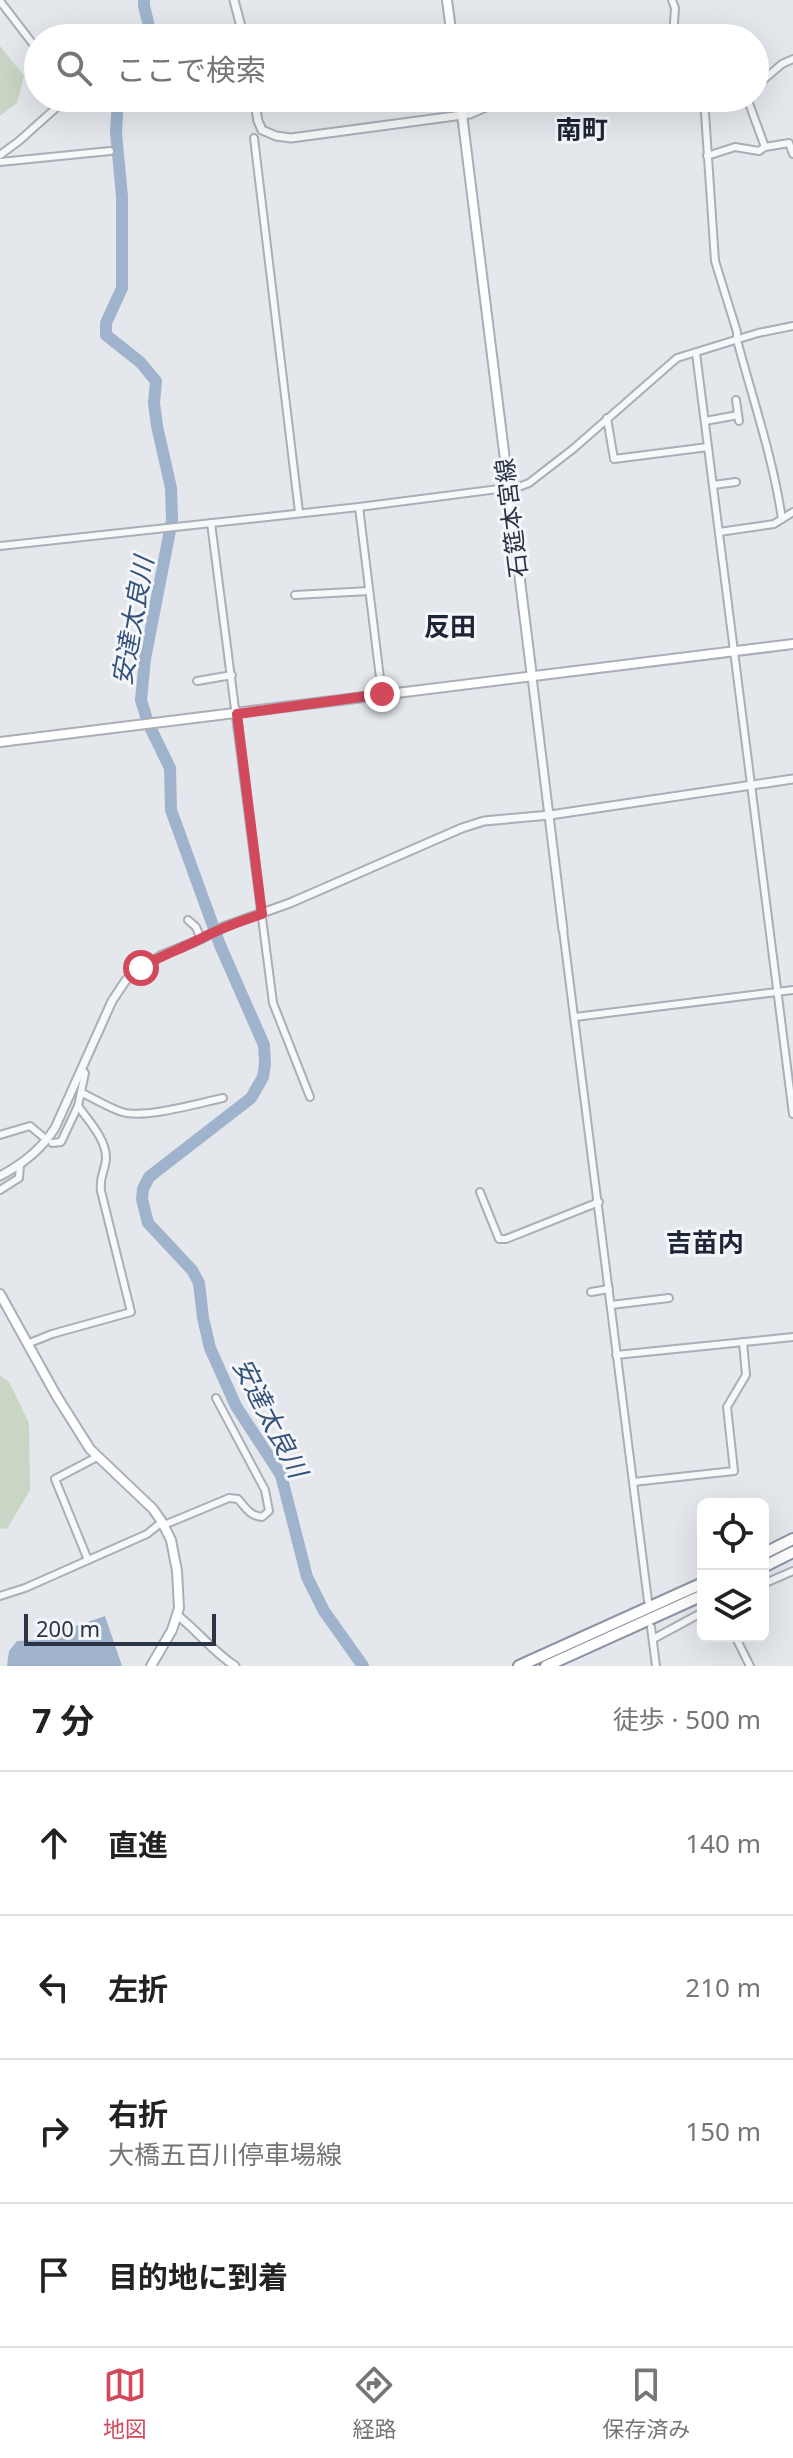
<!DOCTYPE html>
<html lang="ja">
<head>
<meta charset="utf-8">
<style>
	:root { --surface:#fff; --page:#f2f2f2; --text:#222; --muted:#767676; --line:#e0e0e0; --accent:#d1495b }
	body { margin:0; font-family:"Noto Sans","Noto Sans JP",sans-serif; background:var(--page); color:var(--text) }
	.controls { position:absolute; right:24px; bottom:24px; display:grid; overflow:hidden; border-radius:12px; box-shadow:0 8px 32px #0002 }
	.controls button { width:72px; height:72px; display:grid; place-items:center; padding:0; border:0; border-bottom:2px solid var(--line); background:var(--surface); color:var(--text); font:40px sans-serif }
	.scale { position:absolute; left:24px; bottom:20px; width:192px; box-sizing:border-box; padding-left:8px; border:4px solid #2b3445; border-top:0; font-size:22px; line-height:28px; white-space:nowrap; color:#2b3445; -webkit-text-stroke:6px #f4f6f9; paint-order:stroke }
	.stop { position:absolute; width:24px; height:24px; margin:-18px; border:6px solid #d1495b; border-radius:50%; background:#fff }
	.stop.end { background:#d1495b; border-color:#fff; box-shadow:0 2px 8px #0008 }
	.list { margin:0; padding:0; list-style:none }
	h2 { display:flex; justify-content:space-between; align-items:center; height:104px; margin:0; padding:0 32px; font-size:34px }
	h2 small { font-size:26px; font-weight:400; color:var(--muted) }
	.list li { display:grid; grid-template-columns:52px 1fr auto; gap:24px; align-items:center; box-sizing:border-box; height:144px; padding:0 32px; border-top:2px solid var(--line) }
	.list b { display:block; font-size:30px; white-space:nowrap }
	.list p { margin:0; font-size:26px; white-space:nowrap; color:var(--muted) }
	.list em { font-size:26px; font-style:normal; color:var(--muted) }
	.icon { flex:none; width:44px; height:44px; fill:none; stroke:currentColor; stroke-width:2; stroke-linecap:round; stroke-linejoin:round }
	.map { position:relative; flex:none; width:793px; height:1666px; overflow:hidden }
	.search { position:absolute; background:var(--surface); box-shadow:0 8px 32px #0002; left:24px; right:24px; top:24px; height:88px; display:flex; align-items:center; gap:20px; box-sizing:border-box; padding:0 28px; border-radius:44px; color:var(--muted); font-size:30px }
	.sheet { height:680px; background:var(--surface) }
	nav { display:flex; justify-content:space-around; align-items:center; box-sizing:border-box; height:112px; border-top:2px solid var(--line); background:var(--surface); font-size:22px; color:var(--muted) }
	nav a { display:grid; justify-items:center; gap:4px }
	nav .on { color:var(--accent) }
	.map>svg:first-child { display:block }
	.green { fill:#c9d6c5 }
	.water { fill:#9fb4cc }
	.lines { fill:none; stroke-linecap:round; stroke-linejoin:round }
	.river { stroke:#9fb4cc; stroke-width:12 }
	.minor-casing { stroke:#a9aeb7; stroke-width:10 }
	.tertiary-casing { stroke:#a9aeb7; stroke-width:11 }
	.secondary-casing { stroke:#a9aeb7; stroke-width:12 }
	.motorway-casing { stroke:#8b94a3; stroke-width:14 }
	.minor { stroke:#f7f8fa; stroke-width:6 }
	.tertiary { stroke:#f7f8fa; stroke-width:7 }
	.secondary { stroke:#fff; stroke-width:8 }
	.motorway { stroke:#fff; stroke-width:10 }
	.route { stroke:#d1495b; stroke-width:10 }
	.labels { text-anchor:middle; stroke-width:6; stroke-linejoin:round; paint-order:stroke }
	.street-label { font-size:24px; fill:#2b3445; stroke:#f4f6f9 }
	.neighbourhood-label { font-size:26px; font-weight:bold; fill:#1d2536; stroke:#f4f6f9 }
	.water-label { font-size:26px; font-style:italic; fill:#34527a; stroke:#f4f6f9 }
</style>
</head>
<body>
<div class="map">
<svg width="793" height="1666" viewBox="0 0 793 1666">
	<rect width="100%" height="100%" fill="#e4e7ec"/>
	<!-- green -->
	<g class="green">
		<polygon points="0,46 24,76 17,103 0,116"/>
		<polygon points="0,1375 9,1382 29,1423 30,1490 7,1529 0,1528"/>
	</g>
	<!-- water -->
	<polygon class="water" points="105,1616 122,1666 7,1666 9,1651 17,1641 41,1640 61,1624 73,1627"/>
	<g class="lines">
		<!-- river -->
		<g class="river">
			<polyline points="144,0 144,6 152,38"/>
			<polyline points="118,98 116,133 122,196 122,288 106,323 106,335 140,362 156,381 154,403 157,426 171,488 172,520 145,659 141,700 148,723 170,768 171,810 220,945 264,1045 265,1064 263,1077 251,1098 149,1177 143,1189 142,1199 148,1223 192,1270 199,1283 203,1318 210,1348 236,1406 281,1475 307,1577 324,1611 363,1666"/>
		</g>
		<defs>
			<g id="minor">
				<polyline points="672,0 675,8 673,38"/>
				<polyline points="0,1 33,44 38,46"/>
				<polyline points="755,87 782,64 793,59"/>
				<path d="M704,98l11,163 22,71v8c16,60 36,118 45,179"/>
				<polyline points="747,98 765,147 789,143 793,154"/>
				<polyline points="254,138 299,512"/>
				<polyline points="0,155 19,141 67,98"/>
				<polyline points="707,156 735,147 759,151 765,147"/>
				<polyline points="0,162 110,151"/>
				<polyline points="696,353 793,1114"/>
				<polyline points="736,400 739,421"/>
				<polyline points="607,418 614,459 708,447"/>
				<polyline points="705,421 738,415"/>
				<polyline points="713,485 736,482"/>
				<polyline points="359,507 382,694"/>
				<polyline points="211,523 273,1003 310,1097"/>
				<polyline points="719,532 774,524 793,512"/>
				<polyline points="0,546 359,507 521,486 529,483 573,449 677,358 758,333 793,326"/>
				<polyline points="295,595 369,591"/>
				<polyline points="197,681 232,675"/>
				<polyline points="188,920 196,927 201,939"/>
				<polyline points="563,930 648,1601"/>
				<polyline points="575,1017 793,990"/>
				<path d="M82,1093c13,6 27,15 40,19 23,7 77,-9 101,-14"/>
				<polyline points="0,1135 30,1126 42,1136"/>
				<polyline points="52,1143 61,1142 78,1106"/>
				<polyline points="0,1190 19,1178 20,1165"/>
				<polyline points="480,1192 499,1239 506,1239 599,1202"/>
				<polyline points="591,1292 609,1289"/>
				<polyline points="611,1305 669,1298"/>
				<path d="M27,1344l25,-10 79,-22 -30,-121c-2,-14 4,-20 5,-32 1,-19 -18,-39 -28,-53l7,-33 -4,-4"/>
				<polyline points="616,1355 793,1337"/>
				<polyline points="633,1482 734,1471 727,1407 746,1375 743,1342"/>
				<path d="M164,1525l65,-27 9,1c7,8 12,17 24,18l7,-6 -4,-21 -49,-92"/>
				<polyline points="88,1560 55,1479 97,1457"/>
				<polyline points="763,1584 793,1571"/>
				<polyline points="0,1596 25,1588 147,1534 162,1522"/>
				<polyline points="651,1627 656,1666"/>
				<polyline points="735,1636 750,1666"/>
				<polyline points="653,1639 703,1612"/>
			</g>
			<g id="tertiary">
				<polyline points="234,0 244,38"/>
				<polyline points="254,98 258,121 262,130 276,136 291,138 470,114 506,98"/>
				<polyline points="532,677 563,930"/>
				<path d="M0,1176c23,-12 41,-26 55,-48l57,-127 14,-21 15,-12 21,-13 39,-16 22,-12 67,-24 172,-75 22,-7 66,-6 243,-36"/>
				<path d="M177,1615c21,16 35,36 58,51"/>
			</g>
			<g id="secondary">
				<polyline points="447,0 452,38"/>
				<polyline points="460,98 532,677"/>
				<polyline points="0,742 793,644"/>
				<polyline points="0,1294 56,1395 90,1449 153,1509 162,1522 171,1540 177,1571 179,1608 172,1630 151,1666"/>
			</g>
			<g id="motorway">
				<polyline points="763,1554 793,1539"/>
				<polyline points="763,1567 793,1552"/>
				<polyline points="519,1666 703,1583"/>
				<polyline points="546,1666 703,1595"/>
			</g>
		</defs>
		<!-- minor casing -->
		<use href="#minor" class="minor-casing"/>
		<!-- tertiary casing -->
		<use href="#tertiary" class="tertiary-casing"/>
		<!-- secondary casing -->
		<use href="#secondary" class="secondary-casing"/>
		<!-- motorway casing -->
		<use href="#motorway" class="motorway-casing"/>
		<!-- minor -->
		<use href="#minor" class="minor"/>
		<!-- tertiary -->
		<use href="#tertiary" class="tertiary"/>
		<!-- secondary -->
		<use href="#secondary" class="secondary"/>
		<!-- motorway -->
		<use href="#motorway" class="motorway"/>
	</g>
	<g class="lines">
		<!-- route -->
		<path class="route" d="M141,968c18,-12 38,-18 57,-28 21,-11 42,-19 64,-26l-25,-200 145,-20"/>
	</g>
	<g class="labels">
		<!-- street labels -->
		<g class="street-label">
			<text transform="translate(512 518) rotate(-97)" y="8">石筵本宮線</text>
		</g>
		<!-- neighbourhood labels -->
		<g class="neighbourhood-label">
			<text x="582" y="139">南町</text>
			<text x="450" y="636">反田</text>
			<text x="705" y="1252">吉苗内</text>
		</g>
		<!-- water labels -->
		<g class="water-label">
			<text transform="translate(133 621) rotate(-80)" y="9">安達太良川</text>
			<text transform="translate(270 1418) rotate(63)" y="9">安達太良川</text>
		</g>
	</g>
</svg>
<div class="controls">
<button><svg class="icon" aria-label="locate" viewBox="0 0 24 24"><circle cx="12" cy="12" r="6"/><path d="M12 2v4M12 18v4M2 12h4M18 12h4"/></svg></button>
<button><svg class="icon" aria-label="layers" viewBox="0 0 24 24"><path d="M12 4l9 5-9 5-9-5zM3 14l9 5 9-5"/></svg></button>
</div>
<div class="scale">200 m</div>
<div class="stop" style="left:141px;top:968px"></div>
<div class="stop end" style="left:382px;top:694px"></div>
<div class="search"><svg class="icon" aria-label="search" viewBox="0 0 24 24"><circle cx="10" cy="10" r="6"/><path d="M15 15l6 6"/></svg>ここで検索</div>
</div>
<section class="sheet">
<h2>7 分<small>徒歩 · 500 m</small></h2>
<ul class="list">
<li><svg class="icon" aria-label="ahead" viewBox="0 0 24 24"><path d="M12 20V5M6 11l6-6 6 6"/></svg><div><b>直進</b></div><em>140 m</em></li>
<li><svg class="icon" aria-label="left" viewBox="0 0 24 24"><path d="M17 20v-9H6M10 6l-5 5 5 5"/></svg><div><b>左折</b></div><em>210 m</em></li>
<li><svg class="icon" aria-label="right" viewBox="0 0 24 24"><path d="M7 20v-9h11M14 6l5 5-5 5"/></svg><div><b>右折</b><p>大橋五百川停車場線</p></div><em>150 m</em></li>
<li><svg class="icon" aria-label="arrive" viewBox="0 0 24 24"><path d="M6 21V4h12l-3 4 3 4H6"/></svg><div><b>目的地に到着</b></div></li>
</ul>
</section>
<nav>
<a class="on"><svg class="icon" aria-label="map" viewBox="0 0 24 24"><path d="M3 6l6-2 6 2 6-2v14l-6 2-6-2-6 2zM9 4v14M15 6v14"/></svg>地図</a>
<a><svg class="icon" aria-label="directions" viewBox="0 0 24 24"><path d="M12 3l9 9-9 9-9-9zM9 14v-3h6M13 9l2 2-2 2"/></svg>経路</a>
<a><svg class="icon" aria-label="saved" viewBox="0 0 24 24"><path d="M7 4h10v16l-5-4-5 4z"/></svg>保存済み</a>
</nav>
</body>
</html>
